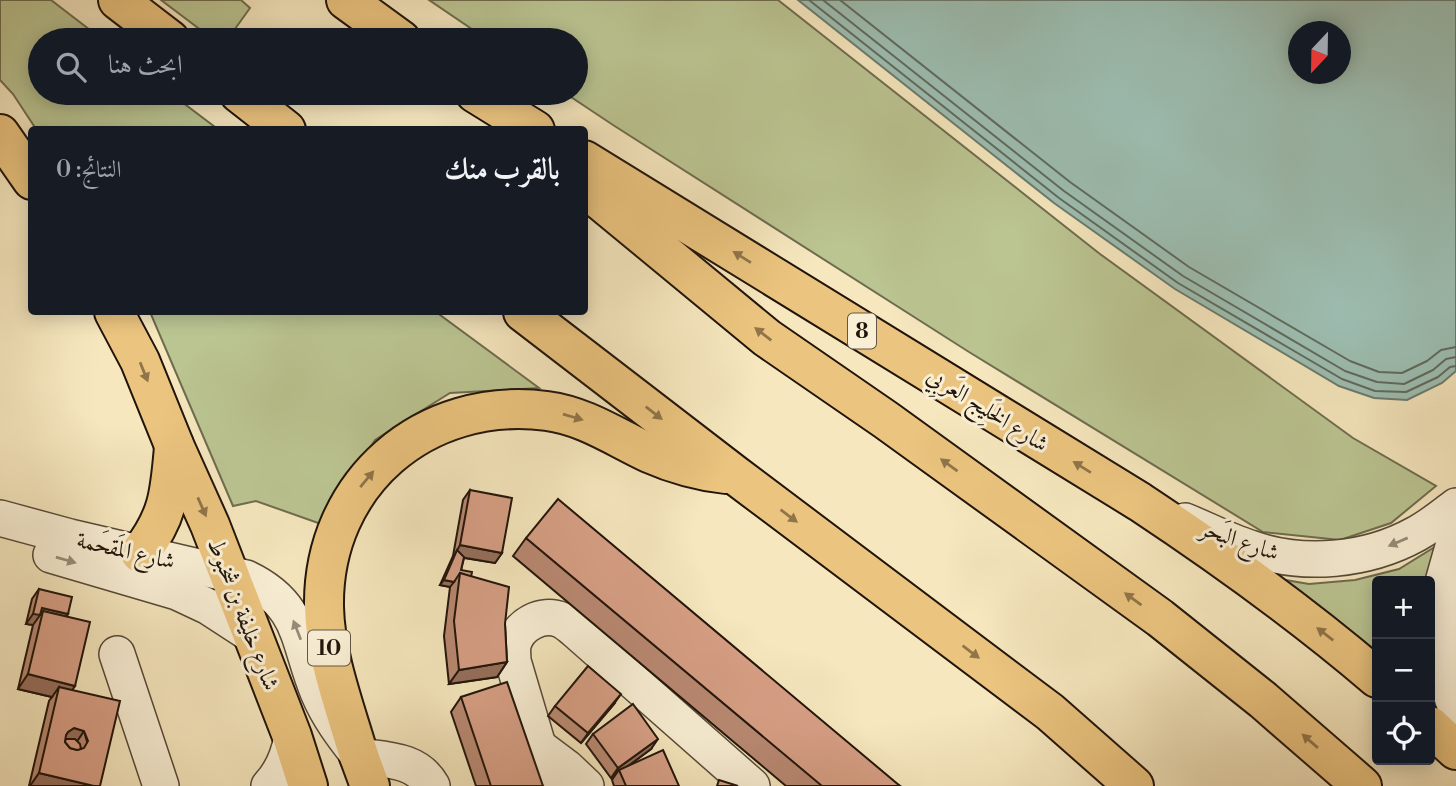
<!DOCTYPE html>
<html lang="ar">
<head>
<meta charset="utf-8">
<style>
	:root { --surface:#171b24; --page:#242831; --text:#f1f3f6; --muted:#9ea1a6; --line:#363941 }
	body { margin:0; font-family:"Libre Bodoni",Amiri,serif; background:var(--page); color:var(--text); direction:rtl }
	.controls { position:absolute; right:21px; bottom:21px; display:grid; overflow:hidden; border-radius:7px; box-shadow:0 4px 18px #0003 }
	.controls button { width:63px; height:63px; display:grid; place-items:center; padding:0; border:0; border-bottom:2px solid var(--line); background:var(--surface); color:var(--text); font:35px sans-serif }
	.compass { position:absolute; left:1288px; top:21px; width:63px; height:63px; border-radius:50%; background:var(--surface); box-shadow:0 4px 18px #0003; rotate:202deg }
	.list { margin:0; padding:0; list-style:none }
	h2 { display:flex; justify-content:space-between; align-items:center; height:91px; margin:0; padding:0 28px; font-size:30px }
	h2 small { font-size:23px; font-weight:400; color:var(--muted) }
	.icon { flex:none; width:38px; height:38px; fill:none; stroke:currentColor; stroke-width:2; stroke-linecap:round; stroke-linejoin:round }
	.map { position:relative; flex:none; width:1456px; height:786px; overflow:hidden; direction:ltr }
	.search { position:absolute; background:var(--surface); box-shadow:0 4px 18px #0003; left:28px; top:28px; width:560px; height:77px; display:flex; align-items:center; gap:18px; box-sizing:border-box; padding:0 24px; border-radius:38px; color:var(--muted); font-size:26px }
	.panel { position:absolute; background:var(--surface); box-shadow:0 4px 18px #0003; left:28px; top:126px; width:560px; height:189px; border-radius:7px; direction:rtl }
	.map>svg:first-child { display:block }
	.green { fill:#bbc592; stroke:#6e6c4e; stroke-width:2 }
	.water { fill:#9dbfb3; stroke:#6b7b6f; stroke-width:2; fill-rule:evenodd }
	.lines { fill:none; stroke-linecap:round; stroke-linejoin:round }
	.shore { stroke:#5e6a5e; stroke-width:2 }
	.minor-casing { stroke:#564937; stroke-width:38 }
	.major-casing { stroke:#20140a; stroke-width:42 }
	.highway-casing { stroke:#20140a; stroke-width:42 }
	.minor { stroke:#f9efd5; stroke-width:35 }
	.major { stroke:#ebc47f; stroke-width:38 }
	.highway { stroke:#ebc47f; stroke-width:38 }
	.wall { fill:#b98972; stroke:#20140a; stroke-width:2 }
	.shaded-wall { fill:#966f5d; stroke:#20140a; stroke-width:2 }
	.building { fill:#d79f85; stroke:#20140a; stroke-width:2; fill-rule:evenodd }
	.oneway { fill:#90754a }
	.oneway2 { fill:#978c7a }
	.labels { text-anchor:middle; stroke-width:6; stroke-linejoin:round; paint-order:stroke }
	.shield { fill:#f9efd5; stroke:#615647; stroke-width:2 }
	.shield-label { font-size:21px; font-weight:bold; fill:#20140a }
	.street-label { font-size:23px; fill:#20140a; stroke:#f9efd5 }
</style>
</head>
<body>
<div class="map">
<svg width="1456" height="786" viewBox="0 0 1456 786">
	<rect width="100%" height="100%" fill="#f6e7be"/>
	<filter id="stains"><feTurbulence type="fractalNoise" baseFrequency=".00286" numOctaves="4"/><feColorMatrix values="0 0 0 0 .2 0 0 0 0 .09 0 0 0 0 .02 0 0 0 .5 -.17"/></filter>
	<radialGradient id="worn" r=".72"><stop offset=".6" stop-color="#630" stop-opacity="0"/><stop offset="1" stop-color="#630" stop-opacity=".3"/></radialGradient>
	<!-- green -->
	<g class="green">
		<polygon points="0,0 51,0 103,40 40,40 40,93 170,93 215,127 215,129 36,129 13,94 0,80"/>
		<polygon points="161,0 241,0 250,8 227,40 214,40"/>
		<polygon points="429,0 778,0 1100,254 1353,438 1436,486 1391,523 1340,540 1263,532 969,352 613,125 565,93 576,93 576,40 488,40"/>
		<polygon points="150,312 436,312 539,388 450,393 375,440 321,524 256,501 233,506"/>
		<polygon points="1438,545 1427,581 1377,581 1377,669 1256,575 1309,584 1355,580 1399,569"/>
	</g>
	<!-- water -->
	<path class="water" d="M798,0h658v371l-14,12 -35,17 -33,-2 -35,-12 -164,-97 -121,-86zM1298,32h42v42h-42z"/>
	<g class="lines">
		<!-- shore -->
		<g class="shore">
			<polyline points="809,0 1059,198 1178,283 1342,379 1375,391 1406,392 1438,377 1450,367 1456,366"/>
			<polyline points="823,0 1064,191 1183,276 1345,371 1377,382 1404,384 1433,370 1446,359 1456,357"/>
			<polyline points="840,0 1070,182 1189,267 1350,361 1379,372 1402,373 1427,361 1441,350 1456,347"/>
		</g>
		<defs>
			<g id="minor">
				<path d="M0,518l70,19 176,41c57,27 51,63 72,114 10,24 25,44 41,64 27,4 58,3 73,30"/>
				<path d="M1185,521c22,9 43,20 65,27 53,19 117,13 166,-14 15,-8 27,-18 40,-28"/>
				<polyline points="1456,536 1443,582 1439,629 1445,676 1456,709"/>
				<polyline points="51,555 177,592 209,607 252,635"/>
				<polyline points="117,654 161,786"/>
				<polyline points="539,747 567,768 586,786"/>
				<path d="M269,786c14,-15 20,-31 23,-50"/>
				<path d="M550,786l-37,-125c0,-5 -1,-11 0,-16 5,-20 29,-33 48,-25 5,2 10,7 14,10l177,156"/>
			</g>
			<g id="major">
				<polyline points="174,445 210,525 292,736 308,786"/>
				<path d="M140,553c29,-37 30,-61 34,-106"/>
				<polyline points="359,756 370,786"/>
			</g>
			<g id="highway">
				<polyline points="118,0 170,40"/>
				<polyline points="346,0 401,40"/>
				<polyline points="239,93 286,130"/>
				<polyline points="475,93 535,130"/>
				<polyline points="0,134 32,180"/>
				<path d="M584,160l556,342c83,55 162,112 237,176"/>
				<polyline points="584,187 767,338 886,420 1160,618 1263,700 1362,786"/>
				<polyline points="114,312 140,361 174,445"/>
				<polyline points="523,312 735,475 1050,712 1134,786"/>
				<polyline points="1430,726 1456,750"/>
				<path d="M359,756c-14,-48 -34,-100 -35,-149 -2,-124 101,-212 223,-196 38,5 68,26 102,42 25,11 50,18 77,21"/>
			</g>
		</defs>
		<!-- minor casing -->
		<use href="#minor" class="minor-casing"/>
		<!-- major casing -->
		<use href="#major" class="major-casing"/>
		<!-- highway casing -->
		<use href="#highway" class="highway-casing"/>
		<!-- minor -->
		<use href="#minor" class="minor"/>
		<!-- major -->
		<use href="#major" class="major"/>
		<!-- highway -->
		<use href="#highway" class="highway"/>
	</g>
	<!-- wall -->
	<g class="wall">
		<polygon points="470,490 502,553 495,563 464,558 461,570 471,577 505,624 507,662 497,677 449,684 444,636 450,587 440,585 453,556 463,500"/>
		<polygon points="526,538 900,786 786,786 513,556"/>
		<polygon points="39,589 68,614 66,616 72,690 100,786 29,786 49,701 52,697 18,689 33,625 26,624 32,599"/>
		<polygon points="461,697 543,786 476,786 451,712"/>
		<polygon points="614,704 581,743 548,716 555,706"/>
		<polygon points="593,734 651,749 627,767 679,786 614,786 612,780 616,774 611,778 586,744"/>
	</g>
	<!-- shaded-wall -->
	<g class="shaded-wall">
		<polygon points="460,545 502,553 495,563 454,556"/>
		<polygon points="444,580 454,582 450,587 440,585"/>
		<polygon points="42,608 68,614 61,624 43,611 33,625 26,624 33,614"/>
		<polygon points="507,662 497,677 449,684 459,670"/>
		<polygon points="28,674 75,686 65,700 59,687 52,697 18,689"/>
		<polygon points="621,694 614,704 581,743 588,733"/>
		<polygon points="74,728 84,731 74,746 58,746 68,732"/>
		<polygon points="658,739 651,749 620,772 619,770 616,774 611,778 618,768"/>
		<polygon points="39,773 94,786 30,786"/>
	</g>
	<!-- building -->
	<g class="building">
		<polygon points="470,490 512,498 502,553 460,545"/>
		<polygon points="558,499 900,786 822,786 526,538"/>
		<polygon points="457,550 464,557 461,570 472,572 471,577 460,573 454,582 444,580"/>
		<polygon points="460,573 509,587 505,624 507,662 459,670 454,621"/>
		<polygon points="39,589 72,597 68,614 42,608 40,615 33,614"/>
		<polygon points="43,611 90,622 75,686 28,674"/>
		<polygon points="588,666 621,694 588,733 555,706"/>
		<polygon points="507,682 543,786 491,786 461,697"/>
		<path d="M59,687l61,14 -20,85h-6l-55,-13zM74,728l10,3 4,10 -4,7 -7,2 -7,-2 -5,-6 1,-7 2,-3z"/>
		<polygon points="633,704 658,739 618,768 593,734"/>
		<polygon points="66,739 75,739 80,744 81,749 77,750 70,748 65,742"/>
		<polygon points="663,750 679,786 626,786 619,770"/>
		<polygon points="719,780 738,786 717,786"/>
	</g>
	<!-- one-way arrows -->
	<defs><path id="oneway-solid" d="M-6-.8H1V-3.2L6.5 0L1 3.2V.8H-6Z" transform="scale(1.75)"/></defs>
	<g class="oneway">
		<use href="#oneway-solid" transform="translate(742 257) rotate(-148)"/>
		<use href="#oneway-solid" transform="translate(763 334) rotate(-142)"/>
		<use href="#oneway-solid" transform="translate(144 372) rotate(68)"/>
		<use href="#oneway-solid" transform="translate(654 413) rotate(38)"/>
		<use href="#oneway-solid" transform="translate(573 417) rotate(16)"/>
		<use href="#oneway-solid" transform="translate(949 465) rotate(-144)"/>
		<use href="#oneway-solid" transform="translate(1082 467) rotate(-148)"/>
		<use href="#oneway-solid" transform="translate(367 479) rotate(-50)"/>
		<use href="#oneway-solid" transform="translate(202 507) rotate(66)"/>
		<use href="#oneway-solid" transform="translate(789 516) rotate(37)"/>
		<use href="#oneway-solid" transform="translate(1133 599) rotate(-144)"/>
		<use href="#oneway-solid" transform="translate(1325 634) rotate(-142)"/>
		<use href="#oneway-solid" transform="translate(971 652) rotate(37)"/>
		<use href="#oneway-solid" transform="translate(1310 741) rotate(-139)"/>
	</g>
	<g class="oneway2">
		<use href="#oneway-solid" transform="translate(1398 542) rotate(157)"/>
		<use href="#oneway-solid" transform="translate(66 560) rotate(16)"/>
		<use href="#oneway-solid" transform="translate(297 630) rotate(-111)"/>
	</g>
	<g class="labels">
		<!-- shield labels -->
		<g class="shield">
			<rect x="848" y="313.5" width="28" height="35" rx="5"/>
			<rect x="308" y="630.5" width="42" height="35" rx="5"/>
		</g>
		<g class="shield-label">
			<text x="862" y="338">8</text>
			<text x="329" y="655">10</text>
		</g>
		<!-- street labels -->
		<g class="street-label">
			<text transform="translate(988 409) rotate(32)" y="8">شارع الخَلِيج العَربِي</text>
			<text transform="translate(1240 540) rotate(19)" y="8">شارع البَحر</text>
			<text transform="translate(126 550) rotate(13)" y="8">شارع المَقحَمة</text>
			<text transform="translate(244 614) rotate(69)" y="8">شارع خليفة بن شخبوط</text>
		</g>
	</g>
	<rect width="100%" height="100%" filter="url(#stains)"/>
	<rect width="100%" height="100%" fill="url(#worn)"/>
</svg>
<div class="controls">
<button>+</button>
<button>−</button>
<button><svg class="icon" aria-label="locate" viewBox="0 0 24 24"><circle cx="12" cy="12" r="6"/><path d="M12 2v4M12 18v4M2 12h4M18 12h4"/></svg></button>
</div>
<svg class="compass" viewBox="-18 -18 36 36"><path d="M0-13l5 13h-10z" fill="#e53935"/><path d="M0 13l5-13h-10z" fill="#9ea1a6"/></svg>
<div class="search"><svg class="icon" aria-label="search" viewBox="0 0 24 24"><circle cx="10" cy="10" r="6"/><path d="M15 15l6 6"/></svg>ابحث هنا</div>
<section class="panel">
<h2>بالقرب منك<small>النتائج: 0</small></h2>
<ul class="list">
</ul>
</section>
</div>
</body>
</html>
